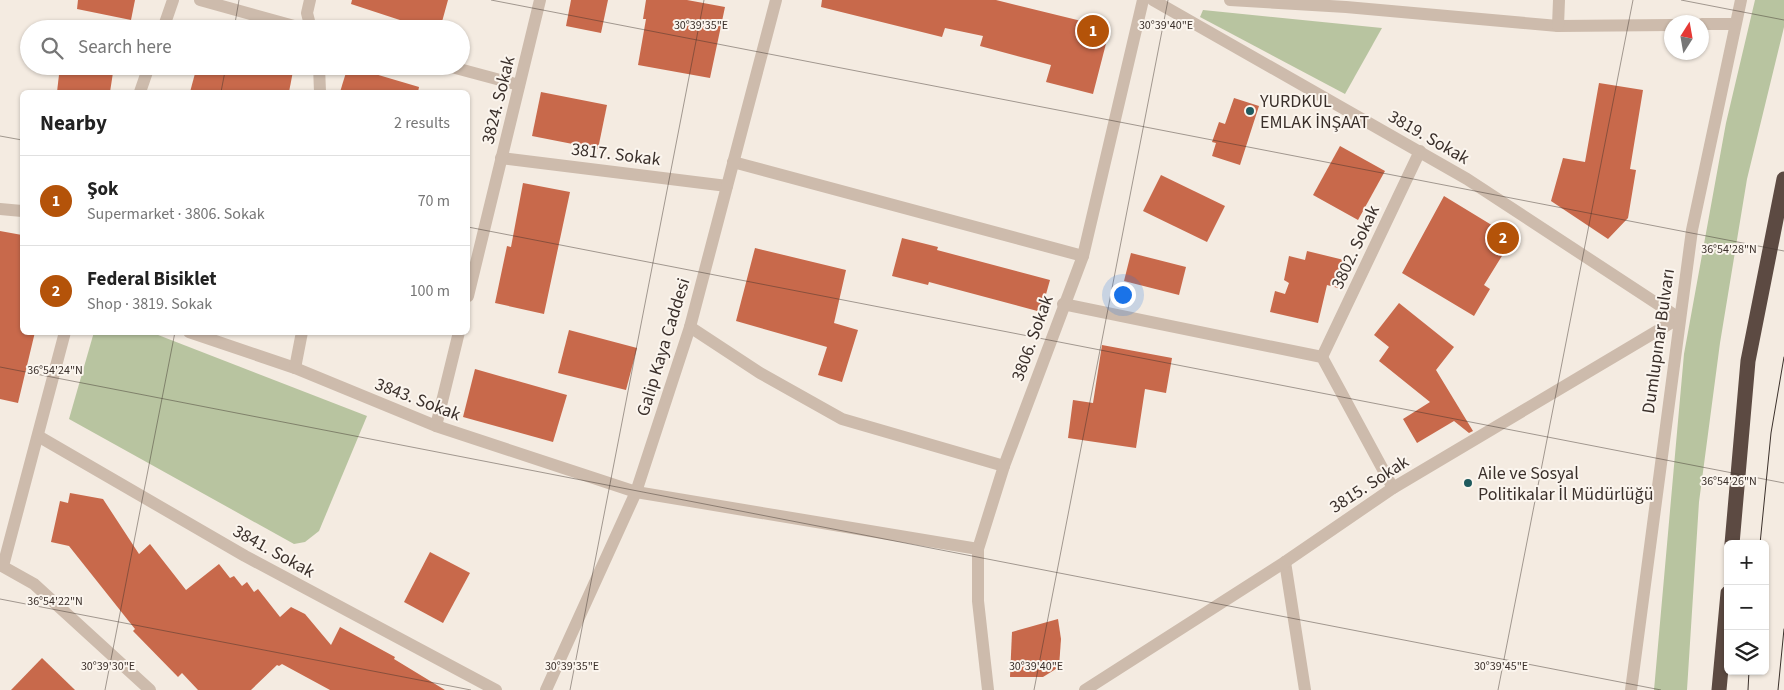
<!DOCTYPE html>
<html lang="en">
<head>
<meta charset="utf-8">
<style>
	:root { --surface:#fff; --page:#f2f2f2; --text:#222; --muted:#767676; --line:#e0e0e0; --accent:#b45309 }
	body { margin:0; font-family:"Source Sans 3",sans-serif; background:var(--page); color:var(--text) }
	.controls { position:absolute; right:15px; bottom:15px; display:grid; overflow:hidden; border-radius:8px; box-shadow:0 1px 4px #0004 }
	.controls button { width:45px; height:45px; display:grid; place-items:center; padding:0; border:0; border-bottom:1px solid var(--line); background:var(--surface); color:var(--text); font:25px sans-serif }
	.compass { position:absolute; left:1664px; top:15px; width:45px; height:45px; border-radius:50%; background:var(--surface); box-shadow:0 1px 4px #0004; rotate:11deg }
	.you { position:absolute; left:1122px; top:294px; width:18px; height:18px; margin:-12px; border:4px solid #fff; border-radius:50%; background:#1a73e8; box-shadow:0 0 0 8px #1a73e833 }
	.badge { display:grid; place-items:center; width:32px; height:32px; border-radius:50%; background:var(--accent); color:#fff; font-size:16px; font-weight:700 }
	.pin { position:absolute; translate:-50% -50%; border:2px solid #fff; box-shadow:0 1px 5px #0006 }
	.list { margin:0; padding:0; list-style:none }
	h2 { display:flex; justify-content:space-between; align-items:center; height:65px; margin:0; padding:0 20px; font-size:21px }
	h2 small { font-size:16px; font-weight:400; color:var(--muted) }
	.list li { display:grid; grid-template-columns:32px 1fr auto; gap:15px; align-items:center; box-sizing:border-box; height:90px; padding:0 20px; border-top:1px solid var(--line) }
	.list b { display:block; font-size:19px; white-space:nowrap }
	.list p { margin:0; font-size:16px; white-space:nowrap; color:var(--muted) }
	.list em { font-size:16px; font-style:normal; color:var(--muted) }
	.icon { flex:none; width:28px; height:28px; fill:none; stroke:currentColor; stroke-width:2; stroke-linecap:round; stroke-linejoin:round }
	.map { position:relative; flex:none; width:1784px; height:690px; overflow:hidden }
	.search { position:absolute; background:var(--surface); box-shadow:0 1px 4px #0004; left:20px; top:20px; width:450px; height:55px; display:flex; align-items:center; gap:12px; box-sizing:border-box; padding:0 18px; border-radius:28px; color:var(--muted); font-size:19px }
	.panel { position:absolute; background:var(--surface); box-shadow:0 1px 4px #0004; left:20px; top:90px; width:450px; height:245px; border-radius:8px }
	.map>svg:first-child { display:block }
	.green { fill:#b8c4a0 }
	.building { fill:#c8694b }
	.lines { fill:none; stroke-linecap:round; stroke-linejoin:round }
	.minor { stroke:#cdbbac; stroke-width:12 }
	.highway { stroke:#5c4a42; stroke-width:15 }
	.tram { stroke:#3b302b; stroke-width:1 }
	.ticks { fill:none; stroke:#3b302b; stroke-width:1; stroke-opacity:0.45 }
	.poi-dot { fill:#1f5a5e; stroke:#fbf5ee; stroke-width:2 }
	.labels { text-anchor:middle; stroke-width:4; stroke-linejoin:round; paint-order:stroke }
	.street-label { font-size:18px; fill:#3b302b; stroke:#fbf5ee }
	.poi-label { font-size:18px; fill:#3b302b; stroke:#fbf5ee; text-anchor:start }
	.ticks-label { font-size:12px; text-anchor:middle; fill:#3b302b; stroke:#fbf5ee; stroke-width:4; stroke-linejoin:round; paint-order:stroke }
</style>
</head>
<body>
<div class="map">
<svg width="1784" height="690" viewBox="0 0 1784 690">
	<rect width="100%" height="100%" fill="#f4ebe1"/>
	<!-- green -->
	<g class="green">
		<polygon points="1755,0 1784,0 1784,27 1747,179 1720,343 1699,502 1687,690 1654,690 1684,354 1726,123"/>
		<polygon points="1203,10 1382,28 1345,94 1200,17"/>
		<polygon points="94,332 153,333 367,416 319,531 305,542 294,544 69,419"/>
	</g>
	<!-- building -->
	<g class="building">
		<polygon points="78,0 135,0 131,20 77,9"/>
		<polygon points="352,0 448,0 440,29 407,29 409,23 351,4"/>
		<polygon points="571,0 608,0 601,33 566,26"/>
		<polygon points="646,0 687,0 725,7 710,78 638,65 646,19 643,19"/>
		<polygon points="822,0 996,0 1110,28 1093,94 1046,82 1051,65 980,46 983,36 945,28 942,37 821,7"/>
		<polygon points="60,66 114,66 110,92 57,92"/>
		<polygon points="197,66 294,66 289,92 190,92"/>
		<polygon points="348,66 419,87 418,92 340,92"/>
		<polygon points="1599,83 1643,90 1630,169 1636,170 1628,218 1608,239 1551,201 1563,158 1585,162"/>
		<polygon points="541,92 607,105 598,149 532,136"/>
		<polygon points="1234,98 1259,106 1240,165 1212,156 1216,143 1212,142 1219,122 1225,124"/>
		<polygon points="1340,146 1385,171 1358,220 1313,195"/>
		<polygon points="1161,175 1225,206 1207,242 1143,211"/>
		<polygon points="523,183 570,192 544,314 495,303 507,246 511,247"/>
		<polygon points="1444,196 1513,238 1484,285 1490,289 1474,316 1402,273"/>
		<polygon points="0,231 22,235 22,332 35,332 18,403 0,399"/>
		<polygon points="902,238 938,247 937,250 1050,280 1041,312 929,282 928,285 892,276"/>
		<polygon points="755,248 846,270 834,323 858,330 842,382 818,375 827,347 736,321"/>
		<polygon points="1307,251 1344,260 1338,288 1327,285 1318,323 1270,312 1275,291 1285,294 1289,283 1284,280 1289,256 1305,260"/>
		<polygon points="1131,253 1186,267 1179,295 1124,281"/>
		<polygon points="1399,303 1454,347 1436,370 1473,431 1469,433 1454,421 1417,443 1403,419 1430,402 1379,361 1389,347 1374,335"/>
		<polygon points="569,330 637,348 626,390 558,373"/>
		<polygon points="1102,345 1172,358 1166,393 1145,389 1136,448 1068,438 1073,400 1093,403"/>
		<polygon points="475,369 567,395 553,442 463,417"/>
		<polygon points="70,493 103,499 139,554 150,544 186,590 219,564 230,578 234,576 242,586 247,582 254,592 258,589 280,617 291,607 305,614 331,645 340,627 395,657 394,659 445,690 330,690 282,664 279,666 277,665 251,690 198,690 182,673 178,677 133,631 135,629 69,546 51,542 60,501 68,503"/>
		<polygon points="430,552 470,573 443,623 404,602"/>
		<polygon points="1058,619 1061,639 1059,667 1043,677 1010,677 1012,632"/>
		<polygon points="42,658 75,690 11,690"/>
	</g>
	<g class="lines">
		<!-- minor -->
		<g class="minor">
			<polyline points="200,0 305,29"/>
			<polyline points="310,0 307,13 311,29"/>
			<polyline points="1230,0 1346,7 1558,26 1672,25"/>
			<polyline points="1702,24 1734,24"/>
			<polyline points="1558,26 1559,0"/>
			<polyline points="163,29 173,0"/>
			<polyline points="319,66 320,92"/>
			<polyline points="448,66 519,85"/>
			<polyline points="140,92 149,66"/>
			<polyline points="501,158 727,186"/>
			<polyline points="733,162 1083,256"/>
			<polyline points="0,209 22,211"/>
			<polyline points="468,296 540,0"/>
			<polyline points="1063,304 1322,357 1393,488"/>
			<polyline points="690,327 760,373 842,419 1004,466"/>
			<polyline points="189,332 295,368 436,426 636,492 978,549"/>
			<polyline points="1322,357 1420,151"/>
			<polyline points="295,368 302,332"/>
			<polyline points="436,426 459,332"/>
			<polyline points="38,436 245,556 496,690"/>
			<polyline points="1285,562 1305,690"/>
			<polyline points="0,565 34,584 150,690"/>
			<polyline points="3,566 65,332"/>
			<polyline points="546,690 636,492 690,327 776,0"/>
			<polyline points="988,690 978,601 978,549 1004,466 1083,256 1143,0"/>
			<polyline points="1085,690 1285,562 1393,488 1679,318 1467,179 1153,0"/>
			<polyline points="1631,690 1692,230 1741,0"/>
		</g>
		<!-- highway -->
		<g class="highway">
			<polyline points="1732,544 1748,361 1784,179"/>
			<polyline points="1719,690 1728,593"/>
		</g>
		<!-- tram -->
		<g class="tram">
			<polyline points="1760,544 1771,433 1784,357"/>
			<polyline points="1748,690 1749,671"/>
			<polyline points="1778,690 1784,629"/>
		</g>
	</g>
	<!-- ticks -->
	<path class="ticks" d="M491,0l1293,251M1681,0l103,20M234,29l5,-29M221,92l5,-26M0,136l22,4M468,227l1316,256M0,367l1661,323M0,599l471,91M105,690l70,-358M570,690l134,-690M1034,690l134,-690M1498,690l135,-690"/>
	<!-- markers -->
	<g class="poi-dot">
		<circle cx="1250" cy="111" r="5"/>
		<circle cx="1468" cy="483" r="5"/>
	</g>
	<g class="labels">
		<!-- street labels -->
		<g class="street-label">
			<text transform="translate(498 100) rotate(-76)" y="6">3824. Sokak</text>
			<text transform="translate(1429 137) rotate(30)" y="6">3819. Sokak</text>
			<text transform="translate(616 154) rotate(7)" y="6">3817. Sokak</text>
			<text transform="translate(1355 247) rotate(-65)" y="6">3802. Sokak</text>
			<text transform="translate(1032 338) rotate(-70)" y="6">3806. Sokak</text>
			<text transform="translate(1658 341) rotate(-82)" y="6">Dumlupınar Bulvarı</text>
			<text transform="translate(663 347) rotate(-73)" y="6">Galip Kaya Caddesi</text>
			<text transform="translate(418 399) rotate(21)" y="6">3843. Sokak</text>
			<text transform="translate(1369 484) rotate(-33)" y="6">3815. Sokak</text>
			<text transform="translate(274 551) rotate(29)" y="6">3841. Sokak</text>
		</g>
		<!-- poi labels -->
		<g class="poi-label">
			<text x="1260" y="107">YURDKUL<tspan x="1260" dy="21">EMLAK İNŞAAT</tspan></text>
			<text x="1478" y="479">Aile ve Sosyal<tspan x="1478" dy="21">Politikalar İl Müdürlüğü</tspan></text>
		</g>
	</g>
	<g class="ticks-label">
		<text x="701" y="29">30°39'35"E</text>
		<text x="1166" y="29">30°39'40"E</text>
		<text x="1729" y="253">36°54'28"N</text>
		<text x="55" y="374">36°54'24"N</text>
		<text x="1729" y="485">36°54'26"N</text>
		<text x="55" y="605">36°54'22"N</text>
		<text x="108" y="670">30°39'30"E</text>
		<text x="572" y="670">30°39'35"E</text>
		<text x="1036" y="670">30°39'40"E</text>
		<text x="1501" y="670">30°39'45"E</text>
	</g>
</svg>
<div class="controls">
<button>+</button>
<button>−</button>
<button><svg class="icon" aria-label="layers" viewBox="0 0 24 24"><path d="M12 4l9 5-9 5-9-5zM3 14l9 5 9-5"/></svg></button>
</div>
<svg class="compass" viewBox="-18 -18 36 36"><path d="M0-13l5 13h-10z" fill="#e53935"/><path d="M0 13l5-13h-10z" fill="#767676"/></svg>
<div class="you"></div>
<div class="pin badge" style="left:1093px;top:31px">1</div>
<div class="pin badge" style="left:1503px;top:238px">2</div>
<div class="search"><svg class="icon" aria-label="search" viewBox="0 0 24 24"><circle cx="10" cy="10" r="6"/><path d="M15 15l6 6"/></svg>Search here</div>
<section class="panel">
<h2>Nearby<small>2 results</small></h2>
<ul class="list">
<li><span class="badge">1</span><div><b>Şok</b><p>Supermarket · 3806. Sokak</p></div><em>70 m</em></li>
<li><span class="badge">2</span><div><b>Federal Bisiklet</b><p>Shop · 3819. Sokak</p></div><em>100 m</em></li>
</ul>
</section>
</div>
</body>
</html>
